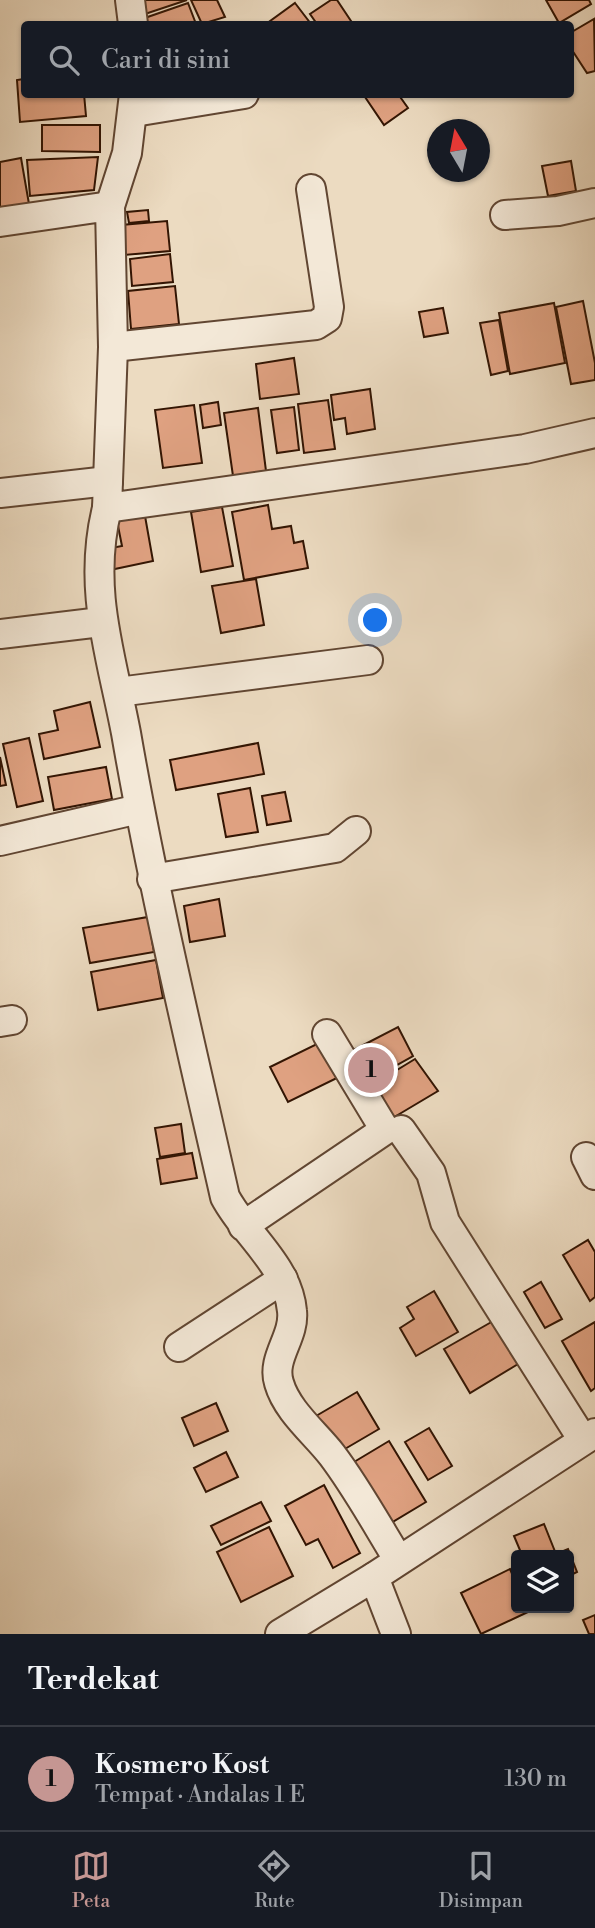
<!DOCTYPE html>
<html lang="id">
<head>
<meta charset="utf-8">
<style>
	:root { --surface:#171b24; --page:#20242c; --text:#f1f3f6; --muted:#9ea1a6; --line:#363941; --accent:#c59692 }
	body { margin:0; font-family:"Libre Bodoni",serif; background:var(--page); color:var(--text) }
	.controls { position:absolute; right:21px; bottom:21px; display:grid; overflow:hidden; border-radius:7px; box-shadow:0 2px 5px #0004 }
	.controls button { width:63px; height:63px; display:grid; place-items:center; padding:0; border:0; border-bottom:2px solid var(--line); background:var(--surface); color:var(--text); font:35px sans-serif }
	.compass { position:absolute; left:427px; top:119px; width:63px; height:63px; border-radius:50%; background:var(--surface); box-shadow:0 2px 5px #0004; rotate:350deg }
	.you { position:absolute; left:376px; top:621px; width:24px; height:24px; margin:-18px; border:5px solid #fff; border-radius:50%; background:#1a73e8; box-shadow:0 0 0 10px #1a73e833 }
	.badge { display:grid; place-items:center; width:46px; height:46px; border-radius:50%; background:var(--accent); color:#111; font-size:23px; font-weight:700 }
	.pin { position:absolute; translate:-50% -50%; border:4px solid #fff; box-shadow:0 2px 7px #0006 }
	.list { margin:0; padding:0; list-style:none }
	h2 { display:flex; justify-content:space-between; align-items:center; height:91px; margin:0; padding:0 28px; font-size:30px }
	h2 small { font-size:23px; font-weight:400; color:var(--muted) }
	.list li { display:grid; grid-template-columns:46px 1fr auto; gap:21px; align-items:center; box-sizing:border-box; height:105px; padding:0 28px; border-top:2px solid var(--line) }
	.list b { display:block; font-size:26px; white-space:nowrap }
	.list p { margin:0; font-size:23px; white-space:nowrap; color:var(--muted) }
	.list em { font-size:23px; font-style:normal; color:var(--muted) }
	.icon { flex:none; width:38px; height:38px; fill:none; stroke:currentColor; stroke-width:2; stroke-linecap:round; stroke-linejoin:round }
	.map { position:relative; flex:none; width:595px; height:1634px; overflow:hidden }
	.search { position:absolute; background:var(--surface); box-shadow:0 2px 5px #0004; left:21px; right:21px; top:21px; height:77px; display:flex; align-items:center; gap:18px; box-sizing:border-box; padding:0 24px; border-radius:7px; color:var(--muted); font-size:26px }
	.sheet { height:196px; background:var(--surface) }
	nav { display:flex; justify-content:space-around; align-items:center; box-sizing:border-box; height:98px; border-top:2px solid var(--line); background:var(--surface); font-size:19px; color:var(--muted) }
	nav a { display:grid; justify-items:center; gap:4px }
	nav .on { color:var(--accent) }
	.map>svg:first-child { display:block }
	.building { fill:#dfa181; stroke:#331503; stroke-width:2 }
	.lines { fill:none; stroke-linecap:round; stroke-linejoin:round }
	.minor-casing { stroke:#614632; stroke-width:32 }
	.minor { stroke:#f3e8d7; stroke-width:28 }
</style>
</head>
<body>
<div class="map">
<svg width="595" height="1634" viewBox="0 0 595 1634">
	<rect width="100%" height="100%" fill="#ecdbc1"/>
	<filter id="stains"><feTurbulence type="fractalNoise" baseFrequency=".00286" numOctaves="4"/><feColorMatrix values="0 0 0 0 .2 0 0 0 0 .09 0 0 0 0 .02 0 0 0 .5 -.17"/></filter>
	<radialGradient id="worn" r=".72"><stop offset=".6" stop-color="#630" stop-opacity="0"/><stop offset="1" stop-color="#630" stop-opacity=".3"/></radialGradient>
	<!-- building -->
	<g class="building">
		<polygon points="134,0 187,0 139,16"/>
		<polygon points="191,0 217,0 225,17 202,24"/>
		<polygon points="331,0 337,0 353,24 317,24 310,14"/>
		<polygon points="546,0 589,0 591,4 559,23"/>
		<polygon points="188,3 196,24 140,24 139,20"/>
		<polygon points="295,3 311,24 266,24"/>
		<polygon points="594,19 595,71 587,73 570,47 570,33"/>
		<polygon points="24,79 24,94 84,94 86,116 20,122 17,80"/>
		<polygon points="363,94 398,94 408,108 384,125"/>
		<polygon points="42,125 100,125 100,152 42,151"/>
		<polygon points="98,157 94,190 30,196 27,160"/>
		<polygon points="21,158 29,204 0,209 0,162"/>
		<polygon points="571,161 576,191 548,196 542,166"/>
		<polygon points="148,210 149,221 129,223 127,212"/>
		<polygon points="167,221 170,251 124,255 121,225"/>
		<polygon points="170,254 173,282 132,286 130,259"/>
		<polygon points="175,286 179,324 131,329 128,291"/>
		<polygon points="583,301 595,363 595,380 571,384 556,307"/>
		<polygon points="554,303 565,363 510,374 499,313"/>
		<polygon points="443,308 448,333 424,337 419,312"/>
		<polygon points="499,320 508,371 491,375 480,323"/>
		<polygon points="294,358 299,394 260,399 256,364"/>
		<polygon points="370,389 375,429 347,434 345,418 334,420 331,395"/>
		<polygon points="328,400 335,449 304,453 298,404"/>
		<polygon points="218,402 221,425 203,428 200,405"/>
		<polygon points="194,405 202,463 163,468 155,410"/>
		<polygon points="294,407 299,450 277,453 271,410"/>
		<polygon points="258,408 266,471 233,476 224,413"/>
		<polygon points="268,505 272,529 291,526 294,543 303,541 308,568 244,580 232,512"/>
		<polygon points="222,507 233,566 201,572 191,512"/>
		<polygon points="145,516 153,561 110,570 106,549 122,546 117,521"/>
		<polygon points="256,579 264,625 221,633 212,586"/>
		<polygon points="90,702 100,747 44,759 39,734 58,730 54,711"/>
		<polygon points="29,738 43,801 17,807 3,744"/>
		<polygon points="258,743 264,774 176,790 170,760"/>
		<polygon points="0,757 6,785 0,786"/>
		<polygon points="106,767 112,799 54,810 48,777"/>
		<polygon points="250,788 258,832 226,837 218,794"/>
		<polygon points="285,792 291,821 267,825 262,796"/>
		<polygon points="219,899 225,936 190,942 184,906"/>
		<polygon points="148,917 154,952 90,963 83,928"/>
		<polygon points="156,960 163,998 98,1010 91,972"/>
		<polygon points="398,1027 413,1056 363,1084 344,1055"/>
		<polygon points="325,1040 343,1075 288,1102 270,1067"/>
		<polygon points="415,1059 438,1091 386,1122 366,1089"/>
		<polygon points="181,1124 185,1153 160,1157 155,1128"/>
		<polygon points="192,1153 197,1178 161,1184 157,1159"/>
		<polygon points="588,1240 595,1252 595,1297 590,1301 563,1255"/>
		<polygon points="541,1282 562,1319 545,1328 524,1292"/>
		<polygon points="434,1291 458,1332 416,1356 400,1328 414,1319 407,1307"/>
		<polygon points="502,1316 528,1358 470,1393 444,1349"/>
		<polygon points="595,1322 595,1388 591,1391 562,1341"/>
		<polygon points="357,1392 379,1429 338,1453 316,1416"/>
		<polygon points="216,1403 228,1431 194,1446 182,1418"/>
		<polygon points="429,1428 452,1466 428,1480 405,1442"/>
		<polygon points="389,1441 426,1502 381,1529 344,1468"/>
		<polygon points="226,1452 238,1477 206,1492 194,1468"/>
		<polygon points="324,1485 360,1553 333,1568 318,1539 306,1545 285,1506"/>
		<polygon points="261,1502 271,1521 221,1545 211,1526"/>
		<polygon points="544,1524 556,1554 568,1549 577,1572 569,1576 569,1555 522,1555 514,1536"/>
		<polygon points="269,1527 293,1576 241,1602 217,1552"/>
		<polygon points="510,1569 516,1583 516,1608 528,1608 530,1611 481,1634 461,1593"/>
		<polygon points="595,1615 595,1634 589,1634 583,1620"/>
	</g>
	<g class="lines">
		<defs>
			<g id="minor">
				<polyline points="130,0 133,24"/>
				<polyline points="134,112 244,94"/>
				<polyline points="110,206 127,153 134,94"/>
				<polyline points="505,215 558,211 595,203"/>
				<polyline points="0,222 110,206 113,347 107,508 525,449 595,433"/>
				<polyline points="113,347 316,325 327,318 329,307 311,189"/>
				<polyline points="0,493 108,481"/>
				<path d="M107,508c-20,81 4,146 19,225 27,156 64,309 99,464 20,38 63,68 67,114 3,26 -21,47 -13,72 8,28 36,50 53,72 25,33 45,70 66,104"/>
				<polyline points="0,634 101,622"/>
				<polyline points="118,692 368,660"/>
				<polyline points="0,841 139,809"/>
				<polyline points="152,879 335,848 356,831"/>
				<polyline points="0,1022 12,1020"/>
				<polyline points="401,1130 431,1173 445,1222 583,1440"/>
				<polyline points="586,1157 595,1175"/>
				<polyline points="243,1226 385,1130 327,1034"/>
				<polyline points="179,1347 283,1279"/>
				<polyline points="374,1577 396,1634"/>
				<polyline points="280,1634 374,1577 595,1433"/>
			</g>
		</defs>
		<!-- minor casing -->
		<use href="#minor" class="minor-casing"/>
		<!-- minor -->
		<use href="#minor" class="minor"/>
	</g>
	<rect width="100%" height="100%" filter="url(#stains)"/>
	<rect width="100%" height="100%" fill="url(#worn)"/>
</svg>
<div class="controls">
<button><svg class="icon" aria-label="layers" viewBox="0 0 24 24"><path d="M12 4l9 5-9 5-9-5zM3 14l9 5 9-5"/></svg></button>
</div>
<svg class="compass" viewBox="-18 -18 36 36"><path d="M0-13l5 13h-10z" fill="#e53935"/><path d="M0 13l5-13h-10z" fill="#9ea1a6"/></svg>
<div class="you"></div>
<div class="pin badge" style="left:371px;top:1070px">1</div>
<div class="search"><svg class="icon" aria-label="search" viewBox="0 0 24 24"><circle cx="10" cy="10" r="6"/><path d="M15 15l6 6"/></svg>Cari di sini</div>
</div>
<section class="sheet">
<h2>Terdekat<small></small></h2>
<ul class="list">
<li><span class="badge">1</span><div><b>Kosmero Kost</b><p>Tempat · Andalas 1 E</p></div><em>130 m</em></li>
</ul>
</section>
<nav>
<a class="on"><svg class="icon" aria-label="map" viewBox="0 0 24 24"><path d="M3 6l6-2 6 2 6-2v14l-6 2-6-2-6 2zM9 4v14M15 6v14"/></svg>Peta</a>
<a><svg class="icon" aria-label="directions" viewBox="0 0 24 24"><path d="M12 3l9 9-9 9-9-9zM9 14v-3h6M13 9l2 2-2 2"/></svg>Rute</a>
<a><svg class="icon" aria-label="saved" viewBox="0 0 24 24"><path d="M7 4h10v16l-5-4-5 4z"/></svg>Disimpan</a>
</nav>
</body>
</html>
